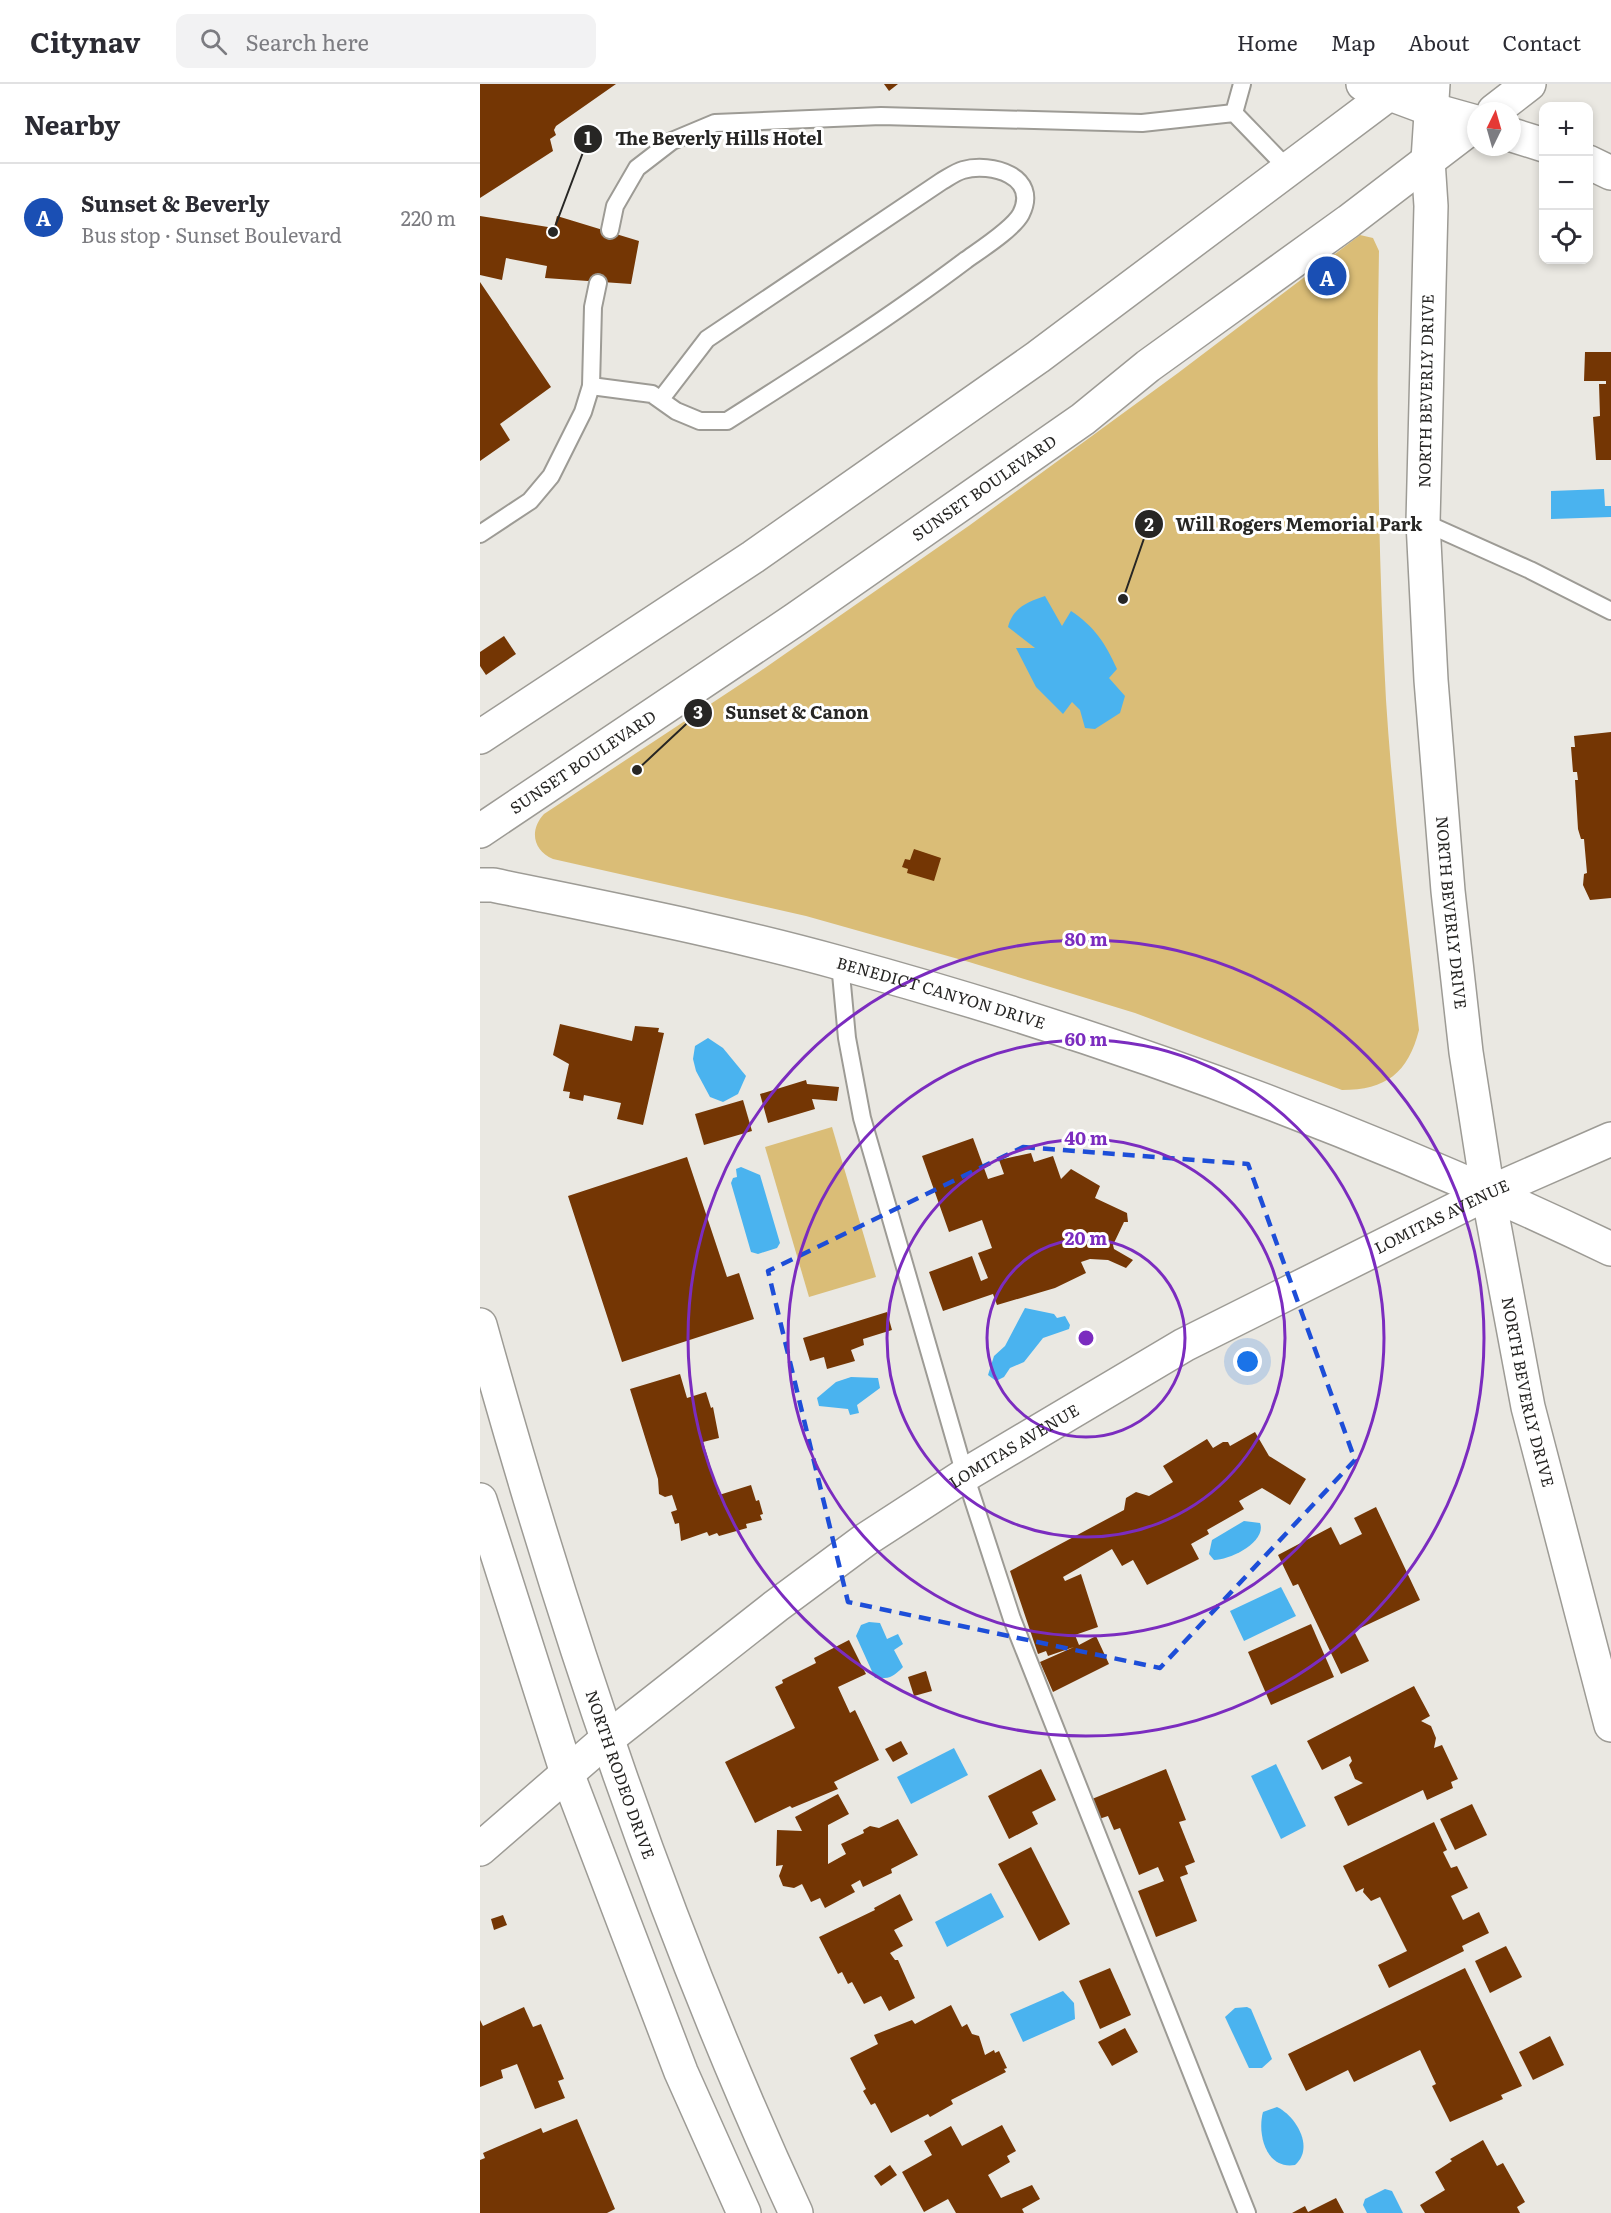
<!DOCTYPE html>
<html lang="en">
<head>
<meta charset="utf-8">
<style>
	:root { --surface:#fff; --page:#f2f2f3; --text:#2b2b33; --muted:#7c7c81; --line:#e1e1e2; --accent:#1a73e8 }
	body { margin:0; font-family:Literata,serif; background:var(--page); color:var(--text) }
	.controls { position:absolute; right:18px; top:18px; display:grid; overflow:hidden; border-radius:12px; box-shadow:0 3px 9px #0003 }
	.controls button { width:54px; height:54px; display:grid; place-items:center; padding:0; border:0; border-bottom:2px solid var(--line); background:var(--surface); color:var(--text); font:30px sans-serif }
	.compass { position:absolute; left:987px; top:18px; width:54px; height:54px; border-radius:50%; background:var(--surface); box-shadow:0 3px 9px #0003; rotate:5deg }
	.you { position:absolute; left:768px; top:1278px; width:21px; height:21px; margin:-15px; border:4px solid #fff; border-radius:50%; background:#1a73e8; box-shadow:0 0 0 9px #1a73e833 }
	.badge { display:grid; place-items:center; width:39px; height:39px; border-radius:50%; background:var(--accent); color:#fff; font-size:20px; font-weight:700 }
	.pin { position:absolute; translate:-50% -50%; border:3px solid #fff; box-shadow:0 2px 6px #0006 }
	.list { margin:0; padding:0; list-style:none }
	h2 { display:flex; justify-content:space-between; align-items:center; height:78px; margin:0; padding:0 24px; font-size:26px }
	h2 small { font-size:20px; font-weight:400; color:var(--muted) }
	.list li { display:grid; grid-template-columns:39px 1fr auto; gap:18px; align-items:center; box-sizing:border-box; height:108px; padding:0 24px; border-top:2px solid var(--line) }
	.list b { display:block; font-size:22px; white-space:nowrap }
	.list p { margin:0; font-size:20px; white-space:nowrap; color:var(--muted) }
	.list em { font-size:20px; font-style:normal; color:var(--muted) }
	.icon { flex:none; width:33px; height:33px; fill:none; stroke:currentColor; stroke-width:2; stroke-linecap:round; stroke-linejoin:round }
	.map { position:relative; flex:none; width:1131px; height:2129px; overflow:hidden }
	header { display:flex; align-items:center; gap:36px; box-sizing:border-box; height:84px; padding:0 30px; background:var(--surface); border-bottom:2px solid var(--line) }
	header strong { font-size:28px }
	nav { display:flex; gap:33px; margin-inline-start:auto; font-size:21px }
	.search { width:420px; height:54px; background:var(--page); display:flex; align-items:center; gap:15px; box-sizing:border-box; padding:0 21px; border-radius:12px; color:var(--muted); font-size:22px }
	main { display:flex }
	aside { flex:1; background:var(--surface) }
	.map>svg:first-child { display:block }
	.green { fill:#dabd77 }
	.water { fill:#4ab3ef }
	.building { fill:#743604 }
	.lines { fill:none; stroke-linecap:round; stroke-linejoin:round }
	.lane-casing { stroke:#9d9b95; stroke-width:20 }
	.street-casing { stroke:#9d9b95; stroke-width:36 }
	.secondary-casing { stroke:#9d9b95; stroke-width:36 }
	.lane { stroke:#fff; stroke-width:16 }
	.street { stroke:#fff; stroke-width:33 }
	.secondary { stroke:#fff; stroke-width:33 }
	.marked { fill:none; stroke:#1d4ed8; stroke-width:4.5; stroke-dasharray:12 8; stroke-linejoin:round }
	.ring { fill:none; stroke:#7b2cbf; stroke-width:3 }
	.labels { text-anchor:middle; stroke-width:6; stroke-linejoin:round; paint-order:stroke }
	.street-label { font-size:16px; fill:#272624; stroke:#fff }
	.centre { fill:#7b2cbf; stroke:#fff; stroke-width:3 }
	.ring-label { font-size:18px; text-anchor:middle; font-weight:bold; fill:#7b2cbf; stroke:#fff; stroke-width:6; stroke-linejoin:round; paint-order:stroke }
	.leader { fill:none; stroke:#272624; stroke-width:2 }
	.callout-dot { fill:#272624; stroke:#fff; stroke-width:2 }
	.mark-label { font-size:18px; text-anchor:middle; font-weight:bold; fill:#fff }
	.callout-label { font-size:18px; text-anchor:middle; font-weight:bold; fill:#272624; stroke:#fff; stroke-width:6; stroke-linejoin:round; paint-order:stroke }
</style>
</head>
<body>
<header>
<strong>Citynav</strong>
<div class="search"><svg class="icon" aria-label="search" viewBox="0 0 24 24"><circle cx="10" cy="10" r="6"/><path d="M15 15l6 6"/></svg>Search here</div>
<nav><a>Home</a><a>Map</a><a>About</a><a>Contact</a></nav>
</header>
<main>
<aside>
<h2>Nearby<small></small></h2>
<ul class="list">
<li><span class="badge" style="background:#1a4fb4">A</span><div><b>Sunset &amp; Beverly</b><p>Bus stop · Sunset Boulevard</p></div><em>220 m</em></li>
</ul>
</aside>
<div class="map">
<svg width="1131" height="2129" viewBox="0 0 1131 2129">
	<rect width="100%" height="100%" fill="#eae8e2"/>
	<!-- green -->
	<g class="green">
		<path d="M880,151l13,3 6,13c-3,150 -1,299 7,449 7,110 21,220 33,330 -11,43 -33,60 -77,60l-207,-77 -166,-51 -163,-46 -253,-57c-20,-8 -24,-29 -9,-45l215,-142 211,-147 208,-152z"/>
		<polygon points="352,1043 396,1193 329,1213 285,1063"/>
	</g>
	<!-- water -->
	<g class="water">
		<polygon points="1124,405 1125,422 1131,422 1131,433 1071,435 1071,407"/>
		<path d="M565,512l17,30 9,-15c23,15 35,33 46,58l-8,9 16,18 -5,17 -25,16 -10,-1 -5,-18 -8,-8 -9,12 -27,-27 -20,-39h19l-27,-21c5,-20 20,-25 37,-31z"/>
		<polygon points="228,954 243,964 266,992 258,1010 243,1018 230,1013 216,987 213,975 215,962"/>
		<polygon points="261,1083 280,1091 300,1159 297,1164 278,1170 271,1168 251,1099 253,1094 257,1093 256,1085"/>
		<polygon points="545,1224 574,1230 577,1234 585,1232 590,1241 589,1245 563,1254 544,1278 530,1284 524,1293 516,1297 508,1291 514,1272 525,1262"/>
		<polygon points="371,1293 398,1294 400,1304 377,1321 379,1329 370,1331 368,1325 339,1322 337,1314 356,1298"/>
		<path d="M764,1437l16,2c7,19 -30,37 -46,37l-5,-6 3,-14z"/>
		<polygon points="801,1503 816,1532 764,1557 750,1527"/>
		<path d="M389,1538l11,1 7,16 11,-5 5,10 -9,6 9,17c-10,10 -13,12 -28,11l-19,-42 5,-11z"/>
		<polygon points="474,1664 488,1691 431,1720 417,1693"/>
		<polygon points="796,1680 826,1742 801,1755 771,1692"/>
		<polygon points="511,1809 524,1833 467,1863 455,1838"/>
		<polygon points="583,1907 594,1919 595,1935 543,1958 530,1930"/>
		<polygon points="767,1923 771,1925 792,1975 782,1984 769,1984 745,1933 755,1924"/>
		<path d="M797,2023c19,9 38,41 18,58 -29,5 -38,-31 -32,-53z"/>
		<polygon points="905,2105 912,2107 923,2129 887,2129 883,2121 885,2115"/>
	</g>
	<!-- building -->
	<g class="building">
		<polygon points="0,0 136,0 76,42 74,46 76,51 70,55 73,67 0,114"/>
		<polygon points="404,0 418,0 409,7"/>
		<polygon points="0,132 74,144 77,132 159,157 151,200 65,194 67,182 26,174 22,196 0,191"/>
		<polygon points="0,198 71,303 20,340 30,356 0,377"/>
		<polygon points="1105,268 1131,268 1131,376 1116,376 1113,333 1120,332 1119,300 1126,300 1126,297 1104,297"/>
		<polygon points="24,552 36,570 6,591 0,582 0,568"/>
		<polygon points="1131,648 1131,814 1110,816 1103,801 1104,790 1107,789 1104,755 1101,755 1098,745 1095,696 1098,696 1097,688 1093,688 1091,663 1095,663 1094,652"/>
		<polygon points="434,765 461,774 454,797 427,789 428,785 422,783 425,775 430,776"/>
		<polygon points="80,940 152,957 155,942 179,944 178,948 184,949 163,1041 137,1035 141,1019 104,1011 103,1017 89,1014 90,1008 83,1007 89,980 73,971"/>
		<polygon points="326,996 327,1000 359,1003 357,1017 332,1015 335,1025 288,1039 280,1010"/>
		<polygon points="263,1016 272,1047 224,1061 215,1030"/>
		<polygon points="493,1054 508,1095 524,1090 519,1076 551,1069 554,1078 573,1072 581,1095 591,1085 620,1102 615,1114 647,1129 648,1138 644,1138 633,1161 634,1165 653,1176 646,1184 628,1176 610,1175 601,1178 606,1189 575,1204 517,1221 513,1210 463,1227 449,1188 492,1172 501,1197 508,1194 498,1169 512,1164 502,1136 469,1148 442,1072"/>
		<polygon points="207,1073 247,1193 259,1189 274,1235 142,1278 88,1112"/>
		<polygon points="407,1228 412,1246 383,1255 384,1261 371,1266 375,1277 347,1285 344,1273 330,1277 323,1254"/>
		<polygon points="200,1290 207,1314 226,1308 231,1324 233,1323 239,1354 223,1358 239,1411 271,1401 276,1417 279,1416 283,1430 280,1431 282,1436 266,1440 267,1444 239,1452 237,1449 229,1452 227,1448 201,1457 199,1439 195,1440 191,1428 197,1426 192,1411 185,1413 179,1410 178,1395 150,1305"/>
		<polygon points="775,1348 789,1372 826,1395 810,1421 782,1404 759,1417 764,1425 727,1446 729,1450 711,1460 719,1475 667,1501 653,1476 642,1482 632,1465 583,1493 585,1497 601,1490 618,1543 595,1551 599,1561 616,1552 629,1580 573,1608 560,1578 594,1563 568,1572 566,1567 558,1570 530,1487 644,1426 646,1414 656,1408 669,1412 693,1398 683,1382 727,1355 733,1364 743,1358 748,1358 750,1362"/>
		<polygon points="896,1423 940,1516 874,1547 889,1577 861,1590 818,1500 813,1502 798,1471 851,1443 860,1461 882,1450 874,1434"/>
		<polygon points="831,1540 854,1593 791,1621 768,1568"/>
		<polygon points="369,1556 386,1590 358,1603 370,1629 375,1626 399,1676 354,1698 358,1705 312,1724 310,1722 275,1739 245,1678 315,1644 295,1603 303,1599 302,1596 336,1579 334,1574"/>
		<polygon points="446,1587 452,1607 434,1612 428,1593"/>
		<polygon points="934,1602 950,1632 941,1637 951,1642 956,1654 954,1664 962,1661 978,1695 971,1698 973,1704 947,1716 943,1706 868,1742 854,1713 883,1699 875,1695 869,1681 872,1677 870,1672 842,1686 827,1657"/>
		<polygon points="421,1657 428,1670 413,1678 405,1665"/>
		<polygon points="561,1685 576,1716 552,1728 558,1740 529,1755 508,1712"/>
		<polygon points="686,1685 706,1736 699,1738 715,1778 705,1782 708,1790 700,1793 717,1837 676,1853 658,1807 684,1797 678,1783 659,1791 640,1744 634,1746 628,1732 619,1735 612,1715"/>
		<polygon points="358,1710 369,1730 348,1741 348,1780 366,1770 361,1760 384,1749 383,1746 390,1742 399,1744 418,1735 438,1771 411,1785 412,1789 383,1803 380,1796 371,1801 375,1808 345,1824 340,1814 331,1818 322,1800 314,1804 303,1802 299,1792 303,1781 296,1782 297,1746 322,1747 315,1733"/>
		<polygon points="992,1720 1007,1751 975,1766 960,1735"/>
		<polygon points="954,1738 967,1766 963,1768 971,1784 977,1782 988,1804 971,1812 983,1836 999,1828 1009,1849 982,1862 984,1867 909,1904 898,1881 927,1867 900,1813 891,1817 883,1808 884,1804 876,1808 863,1782"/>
		<polygon points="551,1763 590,1840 559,1857 518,1780"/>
		<polygon points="420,1810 433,1836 414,1846 423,1862 410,1869 415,1876 418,1876 435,1914 409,1927 401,1912 384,1920 372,1898 368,1900 362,1888 358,1890 339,1853 395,1826 394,1824"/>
		<polygon points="23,1831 27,1841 14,1846 11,1835"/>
		<polygon points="1026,1862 1042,1893 1010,1909 995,1877"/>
		<polygon points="630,1884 651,1931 620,1945 599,1897"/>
		<polygon points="985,1884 1042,2002 1021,2011 1023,2015 970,2038 952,2002 956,2000 940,1966 874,1998 868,1986 826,2007 808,1970"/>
		<polygon points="471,1921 482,1943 487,1940 492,1950 499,1952 505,1971 514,1966 515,1969 519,1967 527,1984 524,1985 526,1988 471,2016 473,2020 450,2033 448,2030 411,2049 395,2019 391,2021 383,2007 386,2005 370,1974 398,1960 394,1951 432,1936 435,1940"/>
		<polygon points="44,1923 53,1943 61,1940 84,1995 78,1997 85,2014 55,2025 37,1980 21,1986 23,1994 0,2003 0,1936 3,1942"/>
		<polygon points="645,1944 658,1968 632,1982 618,1958"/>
		<polygon points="1070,1952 1084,1981 1053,1996 1039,1968"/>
		<polygon points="97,2035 135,2125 127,2129 0,2129 0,2076 5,2074 3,2069 61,2044 63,2049"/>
		<polygon points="522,2041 536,2067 527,2072 530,2078 508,2091 521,2114 552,2101 560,2115 542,2125 544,2129 476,2129 468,2115 444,2128 422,2088 452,2071 444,2057 471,2042 482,2062"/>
		<polygon points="1003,2056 1017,2082 1023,2079 1045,2118 1037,2123 1040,2129 945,2129 940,2121 965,2106 955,2088 972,2077 970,2075"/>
		<polygon points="410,2081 417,2091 401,2102 394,2092"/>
		<polygon points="856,2114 864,2129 812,2129 825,2122 828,2128"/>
	</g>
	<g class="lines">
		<defs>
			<g id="lane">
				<polyline points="754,29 762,0"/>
				<polyline points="130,146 135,122 157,84 192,57 235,39 401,32 662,39 754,29 810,87"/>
				<path d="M111,302l61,8 24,17 24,10h27c82,-52 162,-103 239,-161 14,-10 47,-31 55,-46 19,-38 -30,-52 -58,-44 -7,2 -14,7 -21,11l-235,158 -46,60"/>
				<polyline points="943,438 1050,486 1131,527"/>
				<polyline points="0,450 50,417 71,392 103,328 111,302 113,223 118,199"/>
				<polyline points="360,879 367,954 382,1034 485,1391 532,1535 767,2129"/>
			</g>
			<g id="street">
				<polyline points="883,0 953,26 996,38"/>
				<polyline points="1032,51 1064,61"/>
				<polyline points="1108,78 1131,89"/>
				<path id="s1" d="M0,801h13c116,24 232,46 347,78 265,72 523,167 771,286"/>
				<path id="s2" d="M0,1765l127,-110 169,-133 89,-66 100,-65 219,-130 304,-152 123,-54"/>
			</g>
			<g id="secondary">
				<path id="s3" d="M953,0l-5,76 3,46 -8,316 8,158 17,211 18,161 22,141 40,214 83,318"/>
				<polyline points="1014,27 1049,0"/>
				<polyline points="0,653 273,473 558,273 922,0"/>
				<path id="s4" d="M0,747l316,-212 287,-200 65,-53 201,-145 127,-97"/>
				<path id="s5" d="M0,1241c84,303 184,602 316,888"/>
				<polyline points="0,1416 87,1689 201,1988 264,2129"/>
			</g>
		</defs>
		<!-- lane casing -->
		<use href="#lane" class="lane-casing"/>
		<!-- street casing -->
		<use href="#street" class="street-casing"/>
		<!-- secondary casing -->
		<use href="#secondary" class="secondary-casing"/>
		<!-- lane -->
		<use href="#lane" class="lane"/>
		<!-- street -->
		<use href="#street" class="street"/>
		<!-- secondary -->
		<use href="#secondary" class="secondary"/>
	</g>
	<!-- marked area -->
	<path class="marked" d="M543,1063l225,17 107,296 -195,208 -312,-66 -80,-331z"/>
	<!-- distance rings -->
	<g class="ring">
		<circle cx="606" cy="1254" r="99"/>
		<circle cx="606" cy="1254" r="199"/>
		<circle cx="606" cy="1254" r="298"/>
		<circle cx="606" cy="1254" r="398"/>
	</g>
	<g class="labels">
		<!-- street labels -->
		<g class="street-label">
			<text transform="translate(946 307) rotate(-89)" y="6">NORTH BEVERLY DRIVE</text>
			<text dy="6" stroke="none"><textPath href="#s4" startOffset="610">SUNSET BOULEVARD</textPath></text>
			<text dy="6" stroke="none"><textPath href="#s4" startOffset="124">SUNSET BOULEVARD</textPath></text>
			<text dy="6" stroke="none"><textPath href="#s3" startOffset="830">NORTH BEVERLY DRIVE</textPath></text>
			<text dy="6" stroke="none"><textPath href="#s1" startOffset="474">BENEDICT CANYON DRIVE</textPath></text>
			<text dy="6" stroke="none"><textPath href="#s2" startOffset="1156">LOMITAS AVENUE</textPath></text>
			<text dy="6" stroke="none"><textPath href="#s3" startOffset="1316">NORTH BEVERLY DRIVE</textPath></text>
			<text dy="6" stroke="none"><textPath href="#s2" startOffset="670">LOMITAS AVENUE</textPath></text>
			<text dy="6" stroke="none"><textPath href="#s5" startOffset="471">NORTH RODEO DRIVE</textPath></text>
		</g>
	</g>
	<circle cx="606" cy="1254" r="9" class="centre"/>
	<g class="ring-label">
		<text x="606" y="862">80 m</text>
		<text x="606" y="962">60 m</text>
		<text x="606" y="1061">40 m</text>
		<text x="606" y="1161">20 m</text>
	</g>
	<!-- callouts -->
	<path class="leader" d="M73 148L108 55M643 515L669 440M157 686L218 629"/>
	<g class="callout-dot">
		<circle cx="73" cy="148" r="6"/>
		<circle cx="643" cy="515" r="6"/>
		<circle cx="157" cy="686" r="6"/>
		<circle cx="108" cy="55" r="15"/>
		<circle cx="669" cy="440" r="15"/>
		<circle cx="218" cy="629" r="15"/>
	</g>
	<g class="mark-label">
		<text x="108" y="61">1</text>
		<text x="669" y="447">2</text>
		<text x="218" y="635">3</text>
	</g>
	<g class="callout-label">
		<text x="239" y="61">The Beverly Hills Hotel</text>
		<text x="819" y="447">Will Rogers Memorial Park</text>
		<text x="317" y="635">Sunset &amp; Canon</text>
	</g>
</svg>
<div class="controls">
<button>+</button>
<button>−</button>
<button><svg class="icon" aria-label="locate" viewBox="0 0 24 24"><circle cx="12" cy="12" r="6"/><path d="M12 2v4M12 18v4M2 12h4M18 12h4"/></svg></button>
</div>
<svg class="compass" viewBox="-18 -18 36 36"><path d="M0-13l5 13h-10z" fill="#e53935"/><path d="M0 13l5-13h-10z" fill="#7c7c81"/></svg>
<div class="you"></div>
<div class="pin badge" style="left:847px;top:192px;background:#1a4fb4">A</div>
</div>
</main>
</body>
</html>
